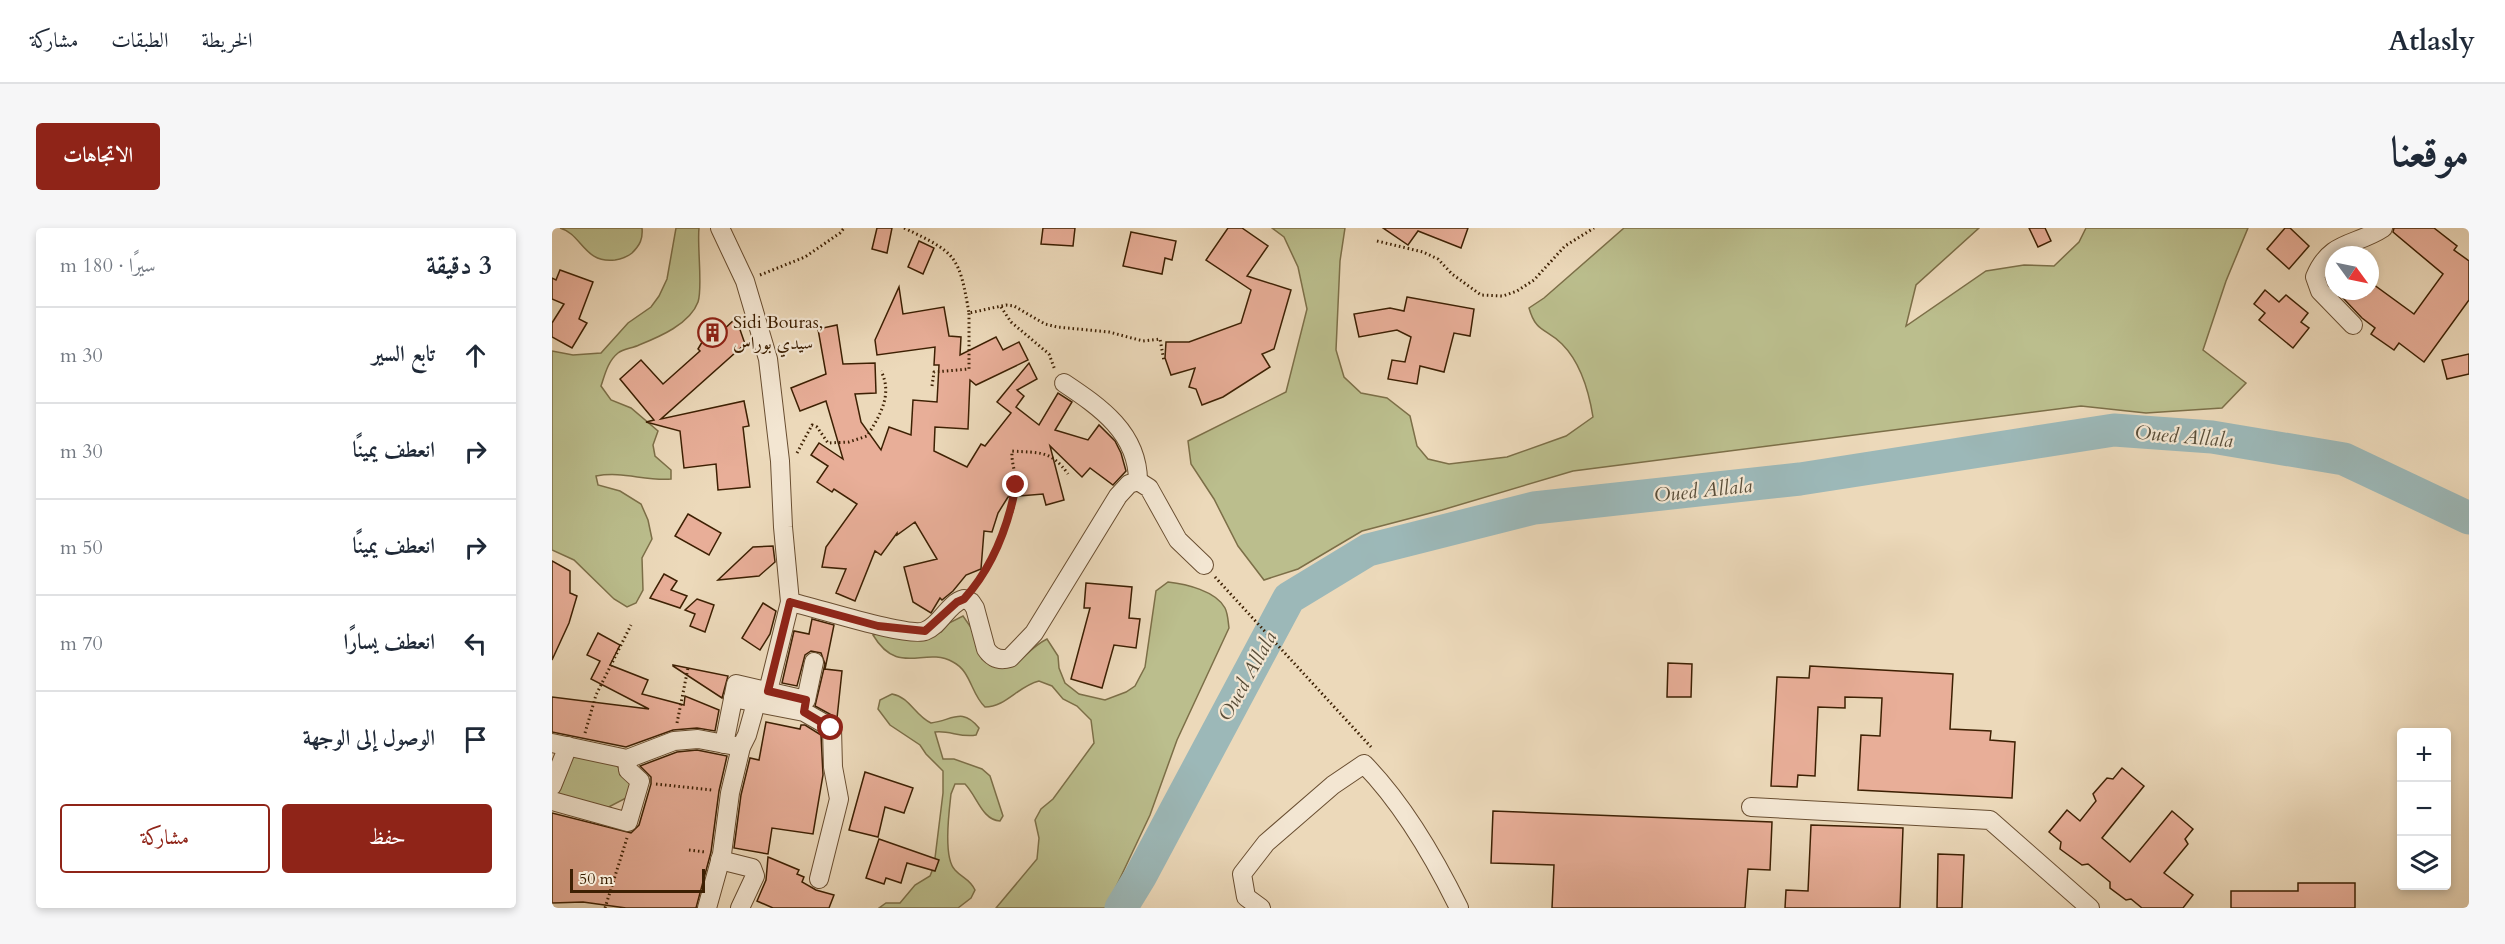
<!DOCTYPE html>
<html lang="ar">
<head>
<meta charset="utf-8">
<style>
	:root { --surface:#fff; --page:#f6f6f7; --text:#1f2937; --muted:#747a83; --line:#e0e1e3; --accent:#8f2418 }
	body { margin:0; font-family:Cardo,Amiri,serif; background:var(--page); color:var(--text); direction:rtl }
	.controls { position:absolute; right:18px; bottom:18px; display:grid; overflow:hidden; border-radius:6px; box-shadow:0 3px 9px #0003 }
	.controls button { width:54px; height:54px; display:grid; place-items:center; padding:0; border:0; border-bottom:2px solid var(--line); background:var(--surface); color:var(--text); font:30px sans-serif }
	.compass { position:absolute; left:1773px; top:18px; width:54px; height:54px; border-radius:50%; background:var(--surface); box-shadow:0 3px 9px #0003; rotate:123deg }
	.scale { position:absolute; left:18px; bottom:15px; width:135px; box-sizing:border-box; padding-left:6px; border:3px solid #3d2003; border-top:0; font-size:16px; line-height:21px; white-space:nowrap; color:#3d2003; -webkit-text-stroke:4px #f3e6d2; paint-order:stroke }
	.stop { position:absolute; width:18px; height:18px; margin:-14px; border:4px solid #8f2418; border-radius:50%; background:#fff }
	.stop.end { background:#8f2418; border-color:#fff; box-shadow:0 2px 6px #0008 }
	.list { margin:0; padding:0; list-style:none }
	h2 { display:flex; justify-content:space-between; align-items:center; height:78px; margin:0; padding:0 24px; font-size:26px }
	h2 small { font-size:20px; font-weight:400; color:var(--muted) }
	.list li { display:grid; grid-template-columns:39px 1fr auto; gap:18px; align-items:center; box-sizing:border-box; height:96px; padding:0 24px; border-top:2px solid var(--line) }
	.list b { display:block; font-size:22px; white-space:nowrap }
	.list em { font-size:20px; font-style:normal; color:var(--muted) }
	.actions { display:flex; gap:12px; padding:18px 24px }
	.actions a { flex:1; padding:14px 0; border:2px solid var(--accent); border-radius:6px; text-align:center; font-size:21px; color:var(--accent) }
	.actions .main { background:var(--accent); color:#fff }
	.icon { flex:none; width:33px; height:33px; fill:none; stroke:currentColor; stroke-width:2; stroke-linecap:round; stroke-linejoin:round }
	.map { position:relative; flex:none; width:1917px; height:680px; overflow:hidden; direction:ltr; border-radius:6px }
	header { display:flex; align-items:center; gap:36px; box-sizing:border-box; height:84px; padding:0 30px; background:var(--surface); border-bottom:2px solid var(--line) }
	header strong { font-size:28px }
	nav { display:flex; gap:33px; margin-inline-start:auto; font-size:21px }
	.intro { display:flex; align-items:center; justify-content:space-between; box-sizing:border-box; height:144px; padding:0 36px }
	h1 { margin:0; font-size:42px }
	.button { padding:15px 27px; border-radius:6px; background:var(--accent); color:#fff; font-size:21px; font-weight:700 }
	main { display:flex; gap:36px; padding:0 36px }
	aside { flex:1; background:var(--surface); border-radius:6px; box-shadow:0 3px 9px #0003 }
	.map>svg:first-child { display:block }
	.green { fill:#bbbe8d; stroke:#7c6f48; stroke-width:1.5 }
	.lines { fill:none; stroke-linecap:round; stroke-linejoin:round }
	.river { stroke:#9cb8b8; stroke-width:33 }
	.building { fill:#e8ae98; stroke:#3d2003; stroke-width:1.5 }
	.minor-casing { stroke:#694e31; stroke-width:20 }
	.path { stroke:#3d2003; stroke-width:3; stroke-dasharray:1.5 3; stroke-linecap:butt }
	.minor { stroke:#f3e6d2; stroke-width:18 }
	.route { stroke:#8f2418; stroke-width:8 }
	.labels { text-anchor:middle; stroke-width:4.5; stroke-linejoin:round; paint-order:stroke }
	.poi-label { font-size:18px; fill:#3d2003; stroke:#f3e6d2; text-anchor:start }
	.water-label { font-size:20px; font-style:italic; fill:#5a4e39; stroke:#f3e6d2 }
</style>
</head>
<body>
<header>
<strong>Atlasly</strong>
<nav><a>الخريطة</a><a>الطبقات</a><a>مشاركة</a></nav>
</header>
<div class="intro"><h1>موقعنا</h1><a class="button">الاتجاهات</a></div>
<main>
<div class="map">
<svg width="1917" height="680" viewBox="0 0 1917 680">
	<rect width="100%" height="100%" fill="#ecd9ba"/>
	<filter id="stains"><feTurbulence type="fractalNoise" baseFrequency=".00333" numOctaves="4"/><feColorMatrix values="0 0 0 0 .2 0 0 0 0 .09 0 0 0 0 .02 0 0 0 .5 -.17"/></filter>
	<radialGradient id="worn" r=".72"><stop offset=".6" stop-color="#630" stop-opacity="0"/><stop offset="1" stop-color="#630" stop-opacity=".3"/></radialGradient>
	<!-- green -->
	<g class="green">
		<path d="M8,0h82c1,11 -2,17 -10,25 -5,4 -11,6 -17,7 -31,4 -33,-26 -55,-32z"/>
		<path d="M124,0h23c-2,19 4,60 -1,74 -8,22 -39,35 -59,43 -6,3 -16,4 -21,8 -10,8 -13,21 -17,33l10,14 20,8 27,23 -5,14 2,11 16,14v9c-27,2 -48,-8 -75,-3l2,9 22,6 21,13 7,16 4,19 -10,19 1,32 -7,13 -9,4 -13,-8 -40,-39 -22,-10v-199l21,4 28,-2 27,-30 23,-16 8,-11 8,-17z"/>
		<path d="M720,0h73l-5,33 -4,89 8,27 17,16 26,5 23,18 7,30 11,13 21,5 58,-7 59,-21 27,-19c-4,-25 -12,-54 -31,-73 -16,-16 -26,-11 -33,-36l15,-10 80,-70h355l-63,57 -10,41 80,-55 38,-6 30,1 25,-24 7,-14h162l-22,53 -23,69 43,33 -24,25 -76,5 -65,-7 -508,65 -131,39 -80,21 -64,38 -34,11 -26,-34 -24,-47 -23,-35 -3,-23 98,-49 21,-83 -9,-42 -14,-30z"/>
		<path d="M616,354c18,2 48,9 57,26 3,6 3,13 4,20l-52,112 -27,75 -44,93h-110l41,-49 2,-21 -4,-18 6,-11 12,-10 41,-56 -3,-23 -14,-14 -14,-7 -11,-13 -13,-5c-21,5 -33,26 -54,26 -14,-13 -14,-36 -32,-45 -29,-16 -55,15 -80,-27l7,-2 46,4 15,-5 8,-9 14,-7 9,13 10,30c39,20 35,-5 65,-20l11,17 1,12 6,15 14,11 26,6 21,-8 9,-6 10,-19 11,-76z"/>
		<path d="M340,466c18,3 23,22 39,29 22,-3 31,-16 48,5l-3,7c-15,3 -27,-5 -41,-3l8,27h11l28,10 8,7 13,40 -3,5c-18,-1 -23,-25 -35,-37h-10l-4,10c-2,18 -8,64 4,76 7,8 15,9 20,20l-4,8 -13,10h-79l7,-5h14l15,-18 15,-9 4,-10 9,-73v-22l-17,-17 -6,-9 -30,-20 -12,-16 2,-9z"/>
		<polygon points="19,525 60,533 79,552 76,569 51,582 1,568"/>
	</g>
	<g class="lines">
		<!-- river -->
		<polyline class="river" points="569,680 588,649 737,370 816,322 982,280 1248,251 1562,202 1660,209 1792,231 1917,290"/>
	</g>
	<!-- building -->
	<g class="building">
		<polygon points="325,0 340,0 335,25 320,21"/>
		<polygon points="491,0 523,0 521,18 489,16"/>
		<polygon points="676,0 690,0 716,18 695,48 739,62 722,121 710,126 718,139 671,169 650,177 644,161 637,159 643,140 619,147 613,130 614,114 637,114 689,95 699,62 654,32"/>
		<polygon points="831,0 916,0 909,20 866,3 856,17"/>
		<polygon points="1477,0 1493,0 1499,13 1486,19"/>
		<polygon points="1733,0 1738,0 1757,18 1737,41 1715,21"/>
		<polygon points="1842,0 1882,0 1905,18 1902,22 1917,33 1917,72 1872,134 1847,115 1842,122 1819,106 1823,100 1810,90 1790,69 1794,63 1818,63 1818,54 1862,86 1891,46 1841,4"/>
		<polygon points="579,4 624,13 620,32 613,30 610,46 571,38"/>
		<polygon points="367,13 382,20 371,46 356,39"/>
		<polygon points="8,42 41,54 27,91 35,95 20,120 0,109 0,95 12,76 0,71 0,50 4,52"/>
		<polygon points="347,59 351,86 392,79 397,108 409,109 408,127 444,109 451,122 467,114 476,132 424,157 418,152 416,201 383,199 382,223 415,239 429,216 433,218 459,185 445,174 477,135 485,151 465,162 472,168 464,179 487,197 506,165 520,174 503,202 536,212 547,197 563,213 569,225 574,243 561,257 538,240 530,249 498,218 512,272 494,277 491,266 456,269 446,285 440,304 432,303 429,341 414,347 401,363 390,372 388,370 379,385 361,374 352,339 385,331 363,294 345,307 345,305 329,327 323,323 303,373 284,365 294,341 270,339 274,319 305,276 282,261 280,264 265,254 276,238 259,227 267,215 291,231 274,173 248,183 239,160 274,146 266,101 285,97 291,136 323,135 324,165 303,166 309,194 329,222 337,199 359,207 361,172 385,174 387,137 382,137 383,119 325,127 323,112"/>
		<polygon points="1713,62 1727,74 1734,67 1756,85 1749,94 1757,100 1741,120 1707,92 1713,85 1702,76"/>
		<polygon points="855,69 922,81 918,108 902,105 892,144 868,138 865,156 836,151 840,132 853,134 859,109 845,102 807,109 802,86 838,80 852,83"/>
		<polygon points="184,90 193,116 109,191 192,173 197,198 191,199 198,259 166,262 164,236 132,240 128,203 94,194 102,192 68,151 89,132 111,156 148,123 146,121 159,99 169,104"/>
		<polygon points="1917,126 1917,146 1895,151 1890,132"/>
		<polygon points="136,286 169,305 157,327 123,308"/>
		<polygon points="221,318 223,334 207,348 166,352 201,319"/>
		<polygon points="0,333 18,343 18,365 25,368 17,395 0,432"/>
		<polygon points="112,346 125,353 119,362 135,368 128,380 98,370"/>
		<polygon points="534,355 580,359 577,390 588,391 584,420 562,417 550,460 519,451 538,380 532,380"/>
		<polygon points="145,371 162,377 153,404 138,398 143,386 133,382"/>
		<polygon points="211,375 224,383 218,406 208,422 190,410"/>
		<polygon points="260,391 282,397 273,441 290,443 285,490 263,478 273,436 269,425 259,423 253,427 245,458 230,455 242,403 257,406"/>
		<polygon points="46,405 68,417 58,437 96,452 90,466 132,477 133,468 167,482 163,503 145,500 121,502 74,519 0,504 0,469 97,481 39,451 48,433 35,427"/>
		<polygon points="1116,435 1140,436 1139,469 1115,469"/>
		<polygon points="121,437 176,448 170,470 121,438"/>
		<polygon points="1258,438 1401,446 1398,501 1439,503 1438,512 1463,514 1460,570 1306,562 1309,507 1328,508 1330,470 1293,469 1293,480 1266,479 1263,548 1246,547 1245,559 1219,558 1225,449 1257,450"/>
		<polygon points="214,494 248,501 249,497 253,497 269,507 271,547 261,606 220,600 216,626 182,620 189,567 198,530 207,532"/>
		<polygon points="145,522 175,528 167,563 159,624 144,680 74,680 31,674 0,675 0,585 79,605 87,597 99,556 99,549 88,538 125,524"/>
		<polygon points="1570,540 1592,558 1550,610 1578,634 1620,583 1641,601 1633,611 1636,616 1612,645 1641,667 1631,680 1590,680 1579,671 1574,672 1558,660 1558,654 1536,636 1530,637 1508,621 1509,614 1497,604 1515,582 1528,593 1544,573 1541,566 1555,550 1561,551"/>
		<polygon points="313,544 361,560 352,585 333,579 326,609 297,602"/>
		<polygon points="941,583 1220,594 1218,642 1196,641 1193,680 1000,680 1002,637 939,635"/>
		<polygon points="1259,597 1351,600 1348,680 1233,680 1234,662 1256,663"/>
		<polygon points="327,611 387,632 383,643 355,635 349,655 334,650 332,656 314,650"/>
		<polygon points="1386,626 1412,627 1410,680 1385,680"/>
		<polygon points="216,629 247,642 245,646 252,649 250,654 264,662 282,667 277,680 221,680 205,673 214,652"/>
		<polygon points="1746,655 1803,655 1803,680 1679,680 1679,663 1746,663"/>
	</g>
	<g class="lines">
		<defs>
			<g id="minor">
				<path d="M1801,97l-33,-34 -5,-14c15,-37 41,-31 68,-49"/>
				<path d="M512,155c36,24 74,50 74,98"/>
				<path d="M238,374c25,5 117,36 135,29 16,-6 23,-28 39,-32l7,3 4,6 11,41c6,9 14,12 24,9l24,-25 84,-137 11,-12 9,-3 11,7 29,52 26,25"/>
				<polyline points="181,470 252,484 280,500 281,539 287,571 267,651"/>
				<polyline points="0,515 75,531 122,513 146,511 189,519"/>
				<polyline points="172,516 184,456 254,472 262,434"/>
				<polyline points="0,558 16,518"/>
				<polyline points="0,573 76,594 88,553 76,542 75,531"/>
				<polyline points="1199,579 1438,592 1538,680"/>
				<polyline points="168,632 200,640 203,648 188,680"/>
				<polyline points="155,680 170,626 178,565 189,519 195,507 204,475 216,463 238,374 231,299 228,233 216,131 193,53 168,0"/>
				<path d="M709,680l-15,-11 -4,-23 24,-31 67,-58 31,-21c38,39 71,95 95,144"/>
			</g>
		</defs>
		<!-- minor casing -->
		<use href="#minor" class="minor-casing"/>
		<!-- path -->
		<g class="path">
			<path d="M352,0c53,25 55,28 65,85l37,-8 8,1 31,18 12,3 52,5 34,9 17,-2 4,22"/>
			<polyline points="825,13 871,24 886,31 900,46 929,67 951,68 965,63 982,52 1013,18 1042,0"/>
			<polyline points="208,47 253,29 288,5 292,0"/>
			<polyline points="449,79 459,94 497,126 503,142"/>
			<polyline points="380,158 382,144 417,141 417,85"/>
			<path d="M245,225l15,-28 5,2 11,16 21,-1 18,-6c13,-20 26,-42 14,-65"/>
			<polyline points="663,349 819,519"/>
			<path d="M423,357c17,-28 42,-67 41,-101 0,-11 -5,-22 -4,-33 28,2 39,-1 56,23"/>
			<polyline points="125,495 136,440"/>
			<polyline points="33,505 44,467 79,397"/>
			<polyline points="104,556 160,562"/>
			<polyline points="137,622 153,624"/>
			<polyline points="53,680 75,610"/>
		</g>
		<!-- minor -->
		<use href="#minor" class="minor"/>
	</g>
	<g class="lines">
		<!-- route -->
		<path class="route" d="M279,500l-27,-16 2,-12 -38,-9 22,-89 88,24 47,5 32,-29 7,-3c29,-32 44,-72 52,-114"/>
	</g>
	<!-- icons -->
	<defs>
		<symbol id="building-ring" viewBox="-11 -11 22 22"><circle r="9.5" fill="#f3e6d2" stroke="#8f2418" stroke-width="1.5"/><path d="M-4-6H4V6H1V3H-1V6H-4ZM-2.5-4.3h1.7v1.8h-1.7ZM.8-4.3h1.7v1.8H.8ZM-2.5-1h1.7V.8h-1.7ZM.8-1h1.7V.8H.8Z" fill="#8f2418"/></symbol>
	</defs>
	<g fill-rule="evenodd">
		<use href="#building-ring" x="144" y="88" width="33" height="33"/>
	</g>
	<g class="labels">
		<!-- poi labels -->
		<g class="poi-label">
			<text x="181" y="100">Sidi Bouras,<tspan x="181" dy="21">سيدي بوراس</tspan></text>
		</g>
		<!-- water labels -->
		<g class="water-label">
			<text transform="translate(1632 208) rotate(5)" y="7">Oued Allala</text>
			<text transform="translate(1151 262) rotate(-6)" y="7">Oued Allala</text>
			<text transform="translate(695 448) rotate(-61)" y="7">Oued Allala</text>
		</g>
	</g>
	<rect width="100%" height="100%" filter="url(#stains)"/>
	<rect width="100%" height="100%" fill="url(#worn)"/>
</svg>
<div class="controls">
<button>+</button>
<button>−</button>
<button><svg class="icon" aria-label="layers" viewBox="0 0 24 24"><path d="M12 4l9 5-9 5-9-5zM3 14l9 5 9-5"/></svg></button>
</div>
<svg class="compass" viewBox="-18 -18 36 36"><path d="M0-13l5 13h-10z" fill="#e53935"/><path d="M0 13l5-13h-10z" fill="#747a83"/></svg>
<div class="scale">50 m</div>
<div class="stop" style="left:279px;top:500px"></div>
<div class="stop end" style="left:464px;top:257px"></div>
</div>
<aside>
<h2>3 دقيقة<small>سيرًا · 180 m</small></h2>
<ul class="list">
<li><svg class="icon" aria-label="ahead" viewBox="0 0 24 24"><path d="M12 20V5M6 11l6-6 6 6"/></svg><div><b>تابع السير</b></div><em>30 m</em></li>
<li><svg class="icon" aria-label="right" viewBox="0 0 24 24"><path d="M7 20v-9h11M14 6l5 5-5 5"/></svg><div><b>انعطف يمينًا</b></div><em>30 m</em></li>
<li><svg class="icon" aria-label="right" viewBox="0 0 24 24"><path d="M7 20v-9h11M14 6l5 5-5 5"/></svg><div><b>انعطف يمينًا</b></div><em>50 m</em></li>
<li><svg class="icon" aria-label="left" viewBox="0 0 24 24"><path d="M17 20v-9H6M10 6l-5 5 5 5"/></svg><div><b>انعطف يسارًا</b></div><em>70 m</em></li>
<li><svg class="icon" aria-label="arrive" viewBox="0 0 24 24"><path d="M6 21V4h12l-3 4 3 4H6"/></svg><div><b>الوصول إلى الوجهة</b></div></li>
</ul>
<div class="actions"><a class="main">حفظ</a><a>مشاركة</a></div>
</aside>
</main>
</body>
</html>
